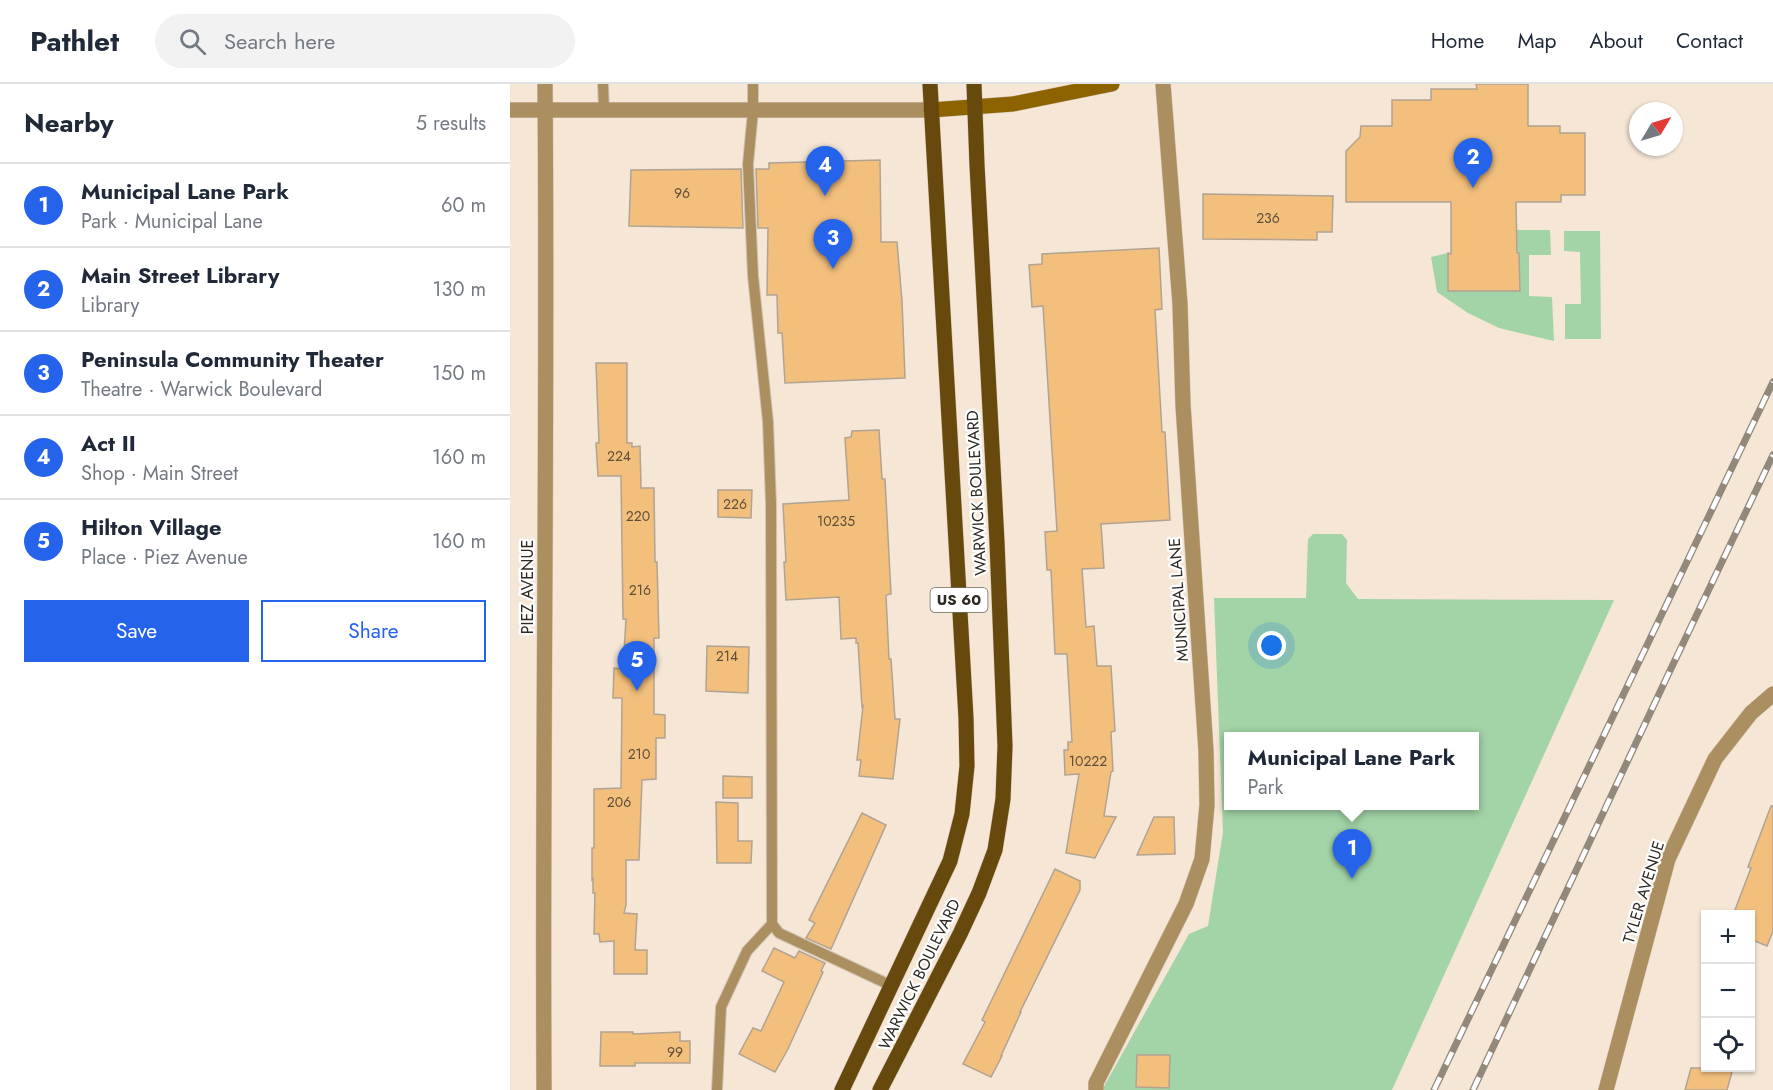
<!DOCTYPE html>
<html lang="en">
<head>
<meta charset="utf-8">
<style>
	:root { --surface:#fff; --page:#f2f2f3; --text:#1f2937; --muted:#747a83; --line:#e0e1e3; --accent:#2563eb }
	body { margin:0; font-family:Jost,sans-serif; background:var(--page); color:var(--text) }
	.controls { position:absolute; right:18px; bottom:18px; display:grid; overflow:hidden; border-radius:0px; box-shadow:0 2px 4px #0004 }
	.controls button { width:54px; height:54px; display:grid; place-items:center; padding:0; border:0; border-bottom:2px solid var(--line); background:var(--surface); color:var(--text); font:30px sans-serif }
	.compass { position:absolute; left:1119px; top:18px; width:54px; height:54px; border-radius:50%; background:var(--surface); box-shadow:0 2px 4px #0004; rotate:52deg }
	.you { position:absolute; left:762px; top:562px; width:21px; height:21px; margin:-15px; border:4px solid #fff; border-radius:50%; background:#1a73e8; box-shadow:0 0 0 9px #1a73e833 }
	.badge { display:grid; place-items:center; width:39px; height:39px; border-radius:50%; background:var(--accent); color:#fff; font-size:20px; font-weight:700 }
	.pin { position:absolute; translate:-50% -50px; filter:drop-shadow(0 2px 3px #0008) }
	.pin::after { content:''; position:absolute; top:32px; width:21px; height:18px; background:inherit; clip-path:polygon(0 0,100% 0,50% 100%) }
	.popup { position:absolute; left:714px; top:648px; width:255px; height:78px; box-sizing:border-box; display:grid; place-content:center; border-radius:0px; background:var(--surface); filter:drop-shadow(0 2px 4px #0005); font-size:20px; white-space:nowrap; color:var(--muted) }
	.popup b { font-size:22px; color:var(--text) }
	.popup::after { content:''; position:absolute; left:50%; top:100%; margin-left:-12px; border:12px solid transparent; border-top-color:var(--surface) }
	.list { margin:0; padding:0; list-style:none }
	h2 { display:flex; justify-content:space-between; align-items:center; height:78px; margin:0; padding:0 24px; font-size:26px }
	h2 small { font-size:20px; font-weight:400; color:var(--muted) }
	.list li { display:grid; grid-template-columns:39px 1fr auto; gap:18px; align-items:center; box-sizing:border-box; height:84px; padding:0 24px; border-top:2px solid var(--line) }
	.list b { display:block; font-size:22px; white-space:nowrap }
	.list p { margin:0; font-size:20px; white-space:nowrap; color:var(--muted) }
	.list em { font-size:20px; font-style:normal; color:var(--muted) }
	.actions { display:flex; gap:12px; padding:18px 24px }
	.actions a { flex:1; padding:14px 0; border:2px solid var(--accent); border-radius:0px; text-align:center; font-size:21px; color:var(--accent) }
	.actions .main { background:var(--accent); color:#fff }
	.icon { flex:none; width:33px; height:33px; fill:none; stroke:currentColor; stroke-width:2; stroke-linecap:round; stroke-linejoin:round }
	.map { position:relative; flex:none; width:1263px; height:1006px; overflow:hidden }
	header { display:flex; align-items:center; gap:36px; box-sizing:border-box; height:84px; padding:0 30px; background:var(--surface); border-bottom:2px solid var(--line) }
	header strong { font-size:28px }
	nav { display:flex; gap:33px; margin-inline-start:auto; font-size:21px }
	.search { width:420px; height:54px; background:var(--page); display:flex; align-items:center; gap:15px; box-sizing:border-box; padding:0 21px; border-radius:33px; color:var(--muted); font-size:22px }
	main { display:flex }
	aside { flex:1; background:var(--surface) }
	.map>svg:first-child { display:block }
	.green { fill:#a3d4a7; fill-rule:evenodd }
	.building { fill:#f3bf7d; stroke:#b1a393; stroke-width:1.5 }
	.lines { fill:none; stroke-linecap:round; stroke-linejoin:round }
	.lane-casing { stroke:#d1c4b5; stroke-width:12 }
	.street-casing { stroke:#d1c4b5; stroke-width:16 }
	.secondary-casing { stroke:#d1c4b5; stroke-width:16 }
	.primary-casing { stroke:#d1c4b5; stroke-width:16 }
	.lane { stroke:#ac8f60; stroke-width:10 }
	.street { stroke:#ac8f60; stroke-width:15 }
	.secondary { stroke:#8d6300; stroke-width:15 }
	.primary { stroke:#67490d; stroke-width:15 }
	.rail-casing { stroke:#92887c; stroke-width:7 }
	.rail { stroke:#fff; stroke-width:4.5; stroke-dasharray:14; stroke-linecap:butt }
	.labels { text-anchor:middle; stroke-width:4.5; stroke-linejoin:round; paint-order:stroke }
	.number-label { font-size:14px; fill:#5f4e39 }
	.shield { fill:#fff; stroke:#6d6964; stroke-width:1.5 }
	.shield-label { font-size:15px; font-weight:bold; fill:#2e2922 }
	.street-label { font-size:16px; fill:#2e2922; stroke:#fff }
</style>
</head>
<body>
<header>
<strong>Pathlet</strong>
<div class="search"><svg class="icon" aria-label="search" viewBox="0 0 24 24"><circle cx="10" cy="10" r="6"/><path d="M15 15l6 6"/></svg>Search here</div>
<nav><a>Home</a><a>Map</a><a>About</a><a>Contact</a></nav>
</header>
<main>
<aside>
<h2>Nearby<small>5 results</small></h2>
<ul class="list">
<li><span class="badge">1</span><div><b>Municipal Lane Park</b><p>Park · Municipal Lane</p></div><em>60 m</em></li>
<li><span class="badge">2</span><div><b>Main Street Library</b><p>Library</p></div><em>130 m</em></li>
<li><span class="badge">3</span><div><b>Peninsula Community Theater</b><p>Theatre · Warwick Boulevard</p></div><em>150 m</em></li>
<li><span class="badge">4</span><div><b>Act II</b><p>Shop · Main Street</p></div><em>160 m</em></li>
<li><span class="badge">5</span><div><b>Hilton Village</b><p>Place · Piez Avenue</p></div><em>160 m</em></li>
</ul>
<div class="actions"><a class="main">Save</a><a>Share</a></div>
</aside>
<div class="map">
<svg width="1263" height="1006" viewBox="0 0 1263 1006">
	<rect width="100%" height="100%" fill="#f5e6d5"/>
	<!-- green -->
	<g class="green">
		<polygon points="1007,146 1040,146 1041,171 1019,171 1019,212 1042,213 1044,257 989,244 958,229 927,208 921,173 938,169 938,207 1009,207 1009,170 1007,169"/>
		<polygon points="1054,147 1090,147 1091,255 1055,255 1055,220 1071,220 1070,168 1054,167"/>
		<path d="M803,450h29l5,6 -1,43 12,16 256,1 -222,490h-290l87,-156 19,-8 15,-94 -9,-234h92l2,-59zM719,652h246v70h-246z"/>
	</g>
	<!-- building -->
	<g class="building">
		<polygon points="966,0 1018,0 1018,42 1050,42 1050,49 1075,49 1075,111 1051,111 1051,118 1006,118 1007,169 1009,169 1010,207 938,207 938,169 941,170 941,118 836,118 836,67 850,53 851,42 882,42 882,16 921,16 921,5 967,5"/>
		<polygon points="370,76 371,158 387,158 392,217 395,294 275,299 272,249 268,249 267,211 257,211 258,144 248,144 246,85 259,85 259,79"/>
		<polygon points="231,85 233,144 119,142 121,86"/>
		<polygon points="693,110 823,112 822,148 807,148 807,156 693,155"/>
		<polygon points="649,164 652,225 645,226 652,348 655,348 660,436 591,440 594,484 572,485 576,543 584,542 587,582 601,582 605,647 601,648 603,687 601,688 594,732 606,733 585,774 556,769 569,690 555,691 554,666 558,666 558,658 562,658 557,570 545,570 541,486 537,486 535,448 547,447 533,222 522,223 519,181 532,180 532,170"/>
		<polygon points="86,279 117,279 117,359 122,359 122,363 130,362 131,404 144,404 145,478 147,478 149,554 144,554 144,630 155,631 155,654 146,654 146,695 132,696 129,776 116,776 116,821 114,829 127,830 125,866 137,866 137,890 104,890 104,857 90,858 89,850 84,850 85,809 83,809 83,795 82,796 82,764 84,764 84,705 111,704 112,614 103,614 104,584 113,585 116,535 113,535 111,392 88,392 86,359 89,359"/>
		<polygon points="369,346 372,395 375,395 381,510 376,511 379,575 381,575 385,635 390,635 383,695 349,692 351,676 347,676 353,622 352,623 348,559 346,559 346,554 331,555 329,513 276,516 274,478 276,478 273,420 339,416 335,354 341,353 342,347"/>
		<polygon points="208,406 242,406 241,434 208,433"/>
		<polygon points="197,562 239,563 238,609 196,607"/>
		<polygon points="213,692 242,693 242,714 213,714"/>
		<polygon points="206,718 228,719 228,757 242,757 241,779 207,779"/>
		<polygon points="1261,722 1263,722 1263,847 1257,862 1240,855 1240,831 1223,831 1241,784 1238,783"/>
		<polygon points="352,729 376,741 321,865 296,854 305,839 299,836"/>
		<polygon points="644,733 664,733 665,770 627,771"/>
		<polygon points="545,785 570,797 570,806 510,928 511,928 491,972 492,972 481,993 453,980 475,938 472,936"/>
		<polygon points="264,864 285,874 289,867 315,879 311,887 313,888 278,965 265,988 229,970 243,944 251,947 274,898 252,887"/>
		<polygon points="91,948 123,948 123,950 170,948 170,957 180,957 180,979 125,979 125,982 90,982"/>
		<polygon points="627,971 660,971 659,1004 626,1003"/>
		<polygon points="1181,984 1223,984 1217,1006 1175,1006"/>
	</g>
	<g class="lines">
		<defs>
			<g id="lane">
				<polyline points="93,0 94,26"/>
				<polyline points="243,0 243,27 238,80 243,192 258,338 261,420 262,840 269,849 382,902"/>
				<polyline points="207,1006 211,923 237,867 262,840"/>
			</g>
			<g id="street">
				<polyline points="0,26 421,26"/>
				<path d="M34,1006c-2,-335 4,-671 1,-1006"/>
				<polyline points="586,1006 586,999 676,820 692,775 697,721 696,667 673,321 670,220 653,0"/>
				<polyline points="1096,1006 1158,775 1205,675 1241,629 1263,610"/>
			</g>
			<polyline id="secondary" points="421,26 503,20 602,0"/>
			<g id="primary">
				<polyline points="332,1006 440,777 452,730 457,682 456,634 420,0"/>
				<polyline points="370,1006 450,850 469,809 485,766 493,715 495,662 487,458 467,81 464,0"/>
			</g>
		</defs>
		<!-- lane casing -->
		<use href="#lane" class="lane-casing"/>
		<!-- street casing -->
		<use href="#street" class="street-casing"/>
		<!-- secondary casing -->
		<use href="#secondary" class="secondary-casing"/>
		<!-- primary casing -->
		<use href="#primary" class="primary-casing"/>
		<!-- lane -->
		<use href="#lane" class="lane"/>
		<!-- street -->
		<use href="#street" class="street"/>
		<!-- secondary -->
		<use href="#secondary" class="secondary"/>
		<!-- primary -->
		<use href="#primary" class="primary"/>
		<defs>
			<g id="rail">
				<polyline points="924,1006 1263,298"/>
				<polyline points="963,1006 1157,593 1263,371"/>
			</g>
		</defs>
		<!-- rail casing -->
		<use href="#rail" class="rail-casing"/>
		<!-- rail -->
		<use href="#rail" class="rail"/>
	</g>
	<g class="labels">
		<!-- number labels -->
		<g class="number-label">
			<text x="172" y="114">96</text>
			<text x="758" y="139">236</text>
			<text x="109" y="377">224</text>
			<text x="225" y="425">226</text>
			<text x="128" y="437">220</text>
			<text x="326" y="442">10235</text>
			<text x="130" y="511">216</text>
			<text x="217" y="577">214</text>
			<text x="129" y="675">210</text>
			<text x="578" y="682">10222</text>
			<text x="109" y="723">206</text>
			<text x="165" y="973">99</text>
		</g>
		<!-- shield labels -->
		<rect class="shield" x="420.5" y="504" width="57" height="24" rx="4.5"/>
		<g class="shield-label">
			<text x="449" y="521">US 60</text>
		</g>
		<!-- street labels -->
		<g class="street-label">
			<text transform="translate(466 409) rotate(-93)" y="6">WARWICK BOULEVARD</text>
			<text transform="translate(17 503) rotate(-90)" y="6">PIEZ AVENUE</text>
			<text transform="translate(668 516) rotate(-94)" y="6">MUNICIPAL LANE</text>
			<text transform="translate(1133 808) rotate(-73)" y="6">TYLER AVENUE</text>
			<text transform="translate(409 890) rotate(-64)" y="6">WARWICK BOULEVARD</text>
		</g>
	</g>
</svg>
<div class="controls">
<button>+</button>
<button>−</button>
<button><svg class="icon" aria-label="locate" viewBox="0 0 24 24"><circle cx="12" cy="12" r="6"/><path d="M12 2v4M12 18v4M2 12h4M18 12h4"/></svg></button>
</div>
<svg class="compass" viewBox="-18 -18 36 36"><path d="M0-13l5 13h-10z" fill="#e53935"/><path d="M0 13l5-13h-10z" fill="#747a83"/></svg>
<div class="you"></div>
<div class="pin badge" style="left:842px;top:795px">1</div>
<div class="popup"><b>Municipal Lane Park</b>Park</div>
<div class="pin badge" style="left:963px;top:104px">2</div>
<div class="pin badge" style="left:323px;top:185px">3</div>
<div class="pin badge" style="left:315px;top:112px">4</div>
<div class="pin badge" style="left:127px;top:607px">5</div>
</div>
</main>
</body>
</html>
